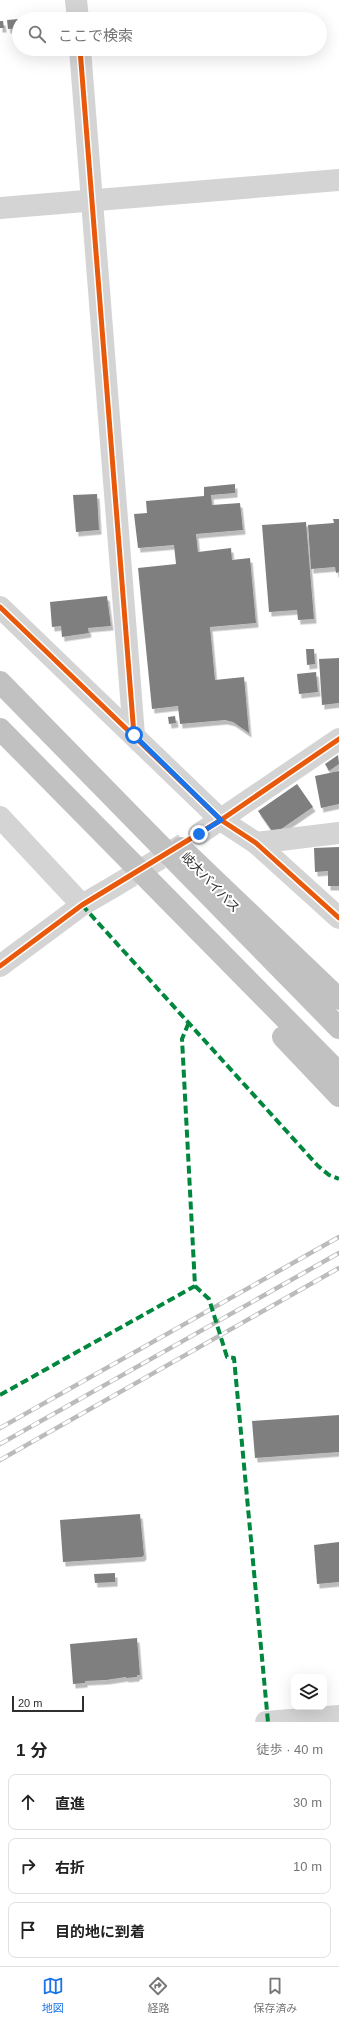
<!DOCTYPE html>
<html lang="ja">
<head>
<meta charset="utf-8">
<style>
	:root { --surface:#fff; --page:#f6f6f6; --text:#222; --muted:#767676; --line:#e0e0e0; --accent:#1a73e8 }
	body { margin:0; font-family:Arial,"Noto Sans JP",sans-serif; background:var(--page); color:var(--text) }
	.controls { position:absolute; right:12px; bottom:12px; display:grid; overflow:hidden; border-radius:8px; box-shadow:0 4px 16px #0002 }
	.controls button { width:36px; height:36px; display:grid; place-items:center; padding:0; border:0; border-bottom:1px solid var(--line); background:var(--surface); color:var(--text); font:20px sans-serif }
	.scale { position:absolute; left:12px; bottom:10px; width:72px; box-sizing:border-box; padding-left:4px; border:2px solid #2f2f2f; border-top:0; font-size:11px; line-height:14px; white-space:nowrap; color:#2f2f2f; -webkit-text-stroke:3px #fff; paint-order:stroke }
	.stop { position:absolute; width:12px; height:12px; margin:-9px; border:3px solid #1a73e8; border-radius:50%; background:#fff }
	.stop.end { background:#1a73e8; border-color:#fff; box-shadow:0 1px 4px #0008 }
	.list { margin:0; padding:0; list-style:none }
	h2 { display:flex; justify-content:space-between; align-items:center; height:52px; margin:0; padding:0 16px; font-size:17px }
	h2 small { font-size:13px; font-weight:400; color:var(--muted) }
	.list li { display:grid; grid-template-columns:26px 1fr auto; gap:12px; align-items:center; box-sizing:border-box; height:56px; margin:0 8px 8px; padding:0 8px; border:1px solid var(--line); border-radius:8px }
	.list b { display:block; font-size:15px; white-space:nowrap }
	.list em { font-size:13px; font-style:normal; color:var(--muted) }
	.icon { flex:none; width:22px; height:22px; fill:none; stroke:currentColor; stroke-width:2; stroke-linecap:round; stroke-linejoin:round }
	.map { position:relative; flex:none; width:339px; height:1722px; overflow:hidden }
	.search { position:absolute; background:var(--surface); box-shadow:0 4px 16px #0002; left:12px; right:12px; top:12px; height:44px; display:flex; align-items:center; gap:10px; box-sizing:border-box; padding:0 14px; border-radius:22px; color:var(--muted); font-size:15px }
	.sheet { height:244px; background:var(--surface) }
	nav { display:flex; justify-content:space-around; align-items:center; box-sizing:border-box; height:56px; border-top:1px solid var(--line); background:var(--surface); font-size:11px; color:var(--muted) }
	nav a { display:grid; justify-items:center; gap:2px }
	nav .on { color:var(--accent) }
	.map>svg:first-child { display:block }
	.building { fill:#7f7f7f; filter:url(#shadow) }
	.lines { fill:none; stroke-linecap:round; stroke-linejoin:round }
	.minor-tunnel { stroke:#d5d5d5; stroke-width:22; stroke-dasharray:22 11; stroke-linecap:butt }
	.minor { stroke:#d4d4d4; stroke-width:22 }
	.highway { stroke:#c1c1c1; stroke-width:22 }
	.rail-casing { stroke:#bbb; stroke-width:4.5 }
	.rail { stroke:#fff; stroke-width:3; stroke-dasharray:9; stroke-linecap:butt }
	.quiet { stroke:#00873e; stroke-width:4; stroke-dasharray:8 4; stroke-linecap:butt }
	.cycleway-casing { stroke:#fff; stroke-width:8 }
	.cycleway { stroke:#e8590c; stroke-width:5 }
	.route { stroke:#1a73e8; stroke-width:5 }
	.labels { text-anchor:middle; stroke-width:4; stroke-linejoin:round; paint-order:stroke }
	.street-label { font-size:13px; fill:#2f2f2f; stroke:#fff }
</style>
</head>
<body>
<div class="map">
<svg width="339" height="1722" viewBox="0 0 339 1722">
	<defs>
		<filter id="shadow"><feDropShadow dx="2.5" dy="4.5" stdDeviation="0" flood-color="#0004"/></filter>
	</defs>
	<rect width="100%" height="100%" fill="#fff"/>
	<!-- building -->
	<g class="building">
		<polygon points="19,19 19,28 8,29 7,20"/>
		<polygon points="0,21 3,21 4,28 0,28"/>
		<polygon points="235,484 235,493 211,495 212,505 240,503 243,530 196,534 198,552 231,548 232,560 250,558 256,623 210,627 215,680 244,677 249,733 233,722 225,720 180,724 178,706 152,709 138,568 176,564 174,545 138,548 134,514 147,513 146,501 204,496 204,487"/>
		<polygon points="97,494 99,530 76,532 73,495"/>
		<polygon points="333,519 339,519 339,572 336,573 335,567 311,569 308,525 334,523"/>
		<polygon points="306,522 314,619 298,620 297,610 269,612 262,525"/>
		<polygon points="107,596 111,626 88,628 89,633 62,637 61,626 52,627 50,602"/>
		<polygon points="306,649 314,649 315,664 307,665"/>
		<polygon points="339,658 339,703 322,705 319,659"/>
		<polygon points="316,672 318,692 299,694 297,674"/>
		<polygon points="175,716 176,723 169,724 168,717"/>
		<polygon points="338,755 339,764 329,771 325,764"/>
		<polygon points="339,771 339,804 321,808 315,776"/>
		<polygon points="297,784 313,807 274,834 258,811"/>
		<polygon points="339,847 339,886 328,886 328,871 315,872 314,848"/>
		<polygon points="339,1415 339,1452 255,1458 252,1421"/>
		<polygon points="140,1514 144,1555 142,1557 63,1562 60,1520"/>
		<polygon points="339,1542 339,1582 317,1584 314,1545"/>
		<polygon points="115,1573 115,1582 95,1583 94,1574"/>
		<polygon points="137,1638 140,1675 137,1675 137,1677 126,1678 126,1677 106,1680 85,1681 85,1683 73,1684 70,1644"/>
	</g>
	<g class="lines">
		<!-- minor-tunnel -->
		<polyline class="minor-tunnel" points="113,887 184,844"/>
		<!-- minor -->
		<g class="minor">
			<polyline points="76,0 78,19"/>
			<polyline points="80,49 134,735"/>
			<polyline points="0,208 339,180"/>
			<polyline points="0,607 221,820 256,843 339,918"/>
			<polyline points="0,817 82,905"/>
			<polyline points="199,834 339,739"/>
			<polyline points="256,843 339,833"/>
			<polyline points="0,966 82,905 113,887"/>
			<polyline points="266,1722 339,1716"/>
		</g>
		<!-- highway -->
		<g class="highway">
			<polyline points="0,682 339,1028"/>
			<polyline points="0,729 339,1073"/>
			<polyline points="181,848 339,999"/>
			<polyline points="283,1037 339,1096"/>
		</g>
		<defs>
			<g id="rail">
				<polyline points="0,1428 339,1237"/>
				<polyline points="0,1444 339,1253"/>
				<polyline points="0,1460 339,1268"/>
			</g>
		</defs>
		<!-- rail casing -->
		<use href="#rail" class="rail-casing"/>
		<!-- rail -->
		<use href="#rail" class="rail"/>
		<!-- quiet -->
		<g class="quiet">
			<polyline points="82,905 318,1166 329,1175 339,1179"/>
			<polyline points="195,1286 209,1299 227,1357 234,1358 268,1722"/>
			<polyline points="0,1395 195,1286 182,1039 189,1022"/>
		</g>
		<defs>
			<g id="cycleway">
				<polyline points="80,49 134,735"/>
				<polyline points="0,607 221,820 256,843 339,918"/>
				<polyline points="0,966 82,905 221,820 339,739"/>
			</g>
		</defs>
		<!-- cycleway casing -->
		<use href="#cycleway" class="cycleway-casing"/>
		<!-- cycleway -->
		<use href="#cycleway" class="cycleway"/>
	</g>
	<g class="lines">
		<!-- route -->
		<polyline class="route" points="134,735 221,820 199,834"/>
	</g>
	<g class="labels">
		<!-- street labels -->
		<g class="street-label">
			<text transform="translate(211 882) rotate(46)" y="5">岐大バイパス</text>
		</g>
	</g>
</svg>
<div class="controls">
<button><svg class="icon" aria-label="layers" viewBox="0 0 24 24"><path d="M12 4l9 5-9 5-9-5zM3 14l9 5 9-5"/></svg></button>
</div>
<div class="scale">20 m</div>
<div class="stop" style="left:134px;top:735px"></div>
<div class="stop end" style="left:199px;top:834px"></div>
<div class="search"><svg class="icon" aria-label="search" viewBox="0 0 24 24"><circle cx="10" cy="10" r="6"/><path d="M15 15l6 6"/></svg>ここで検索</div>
</div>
<section class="sheet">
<h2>1 分<small>徒歩 · 40 m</small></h2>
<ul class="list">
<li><svg class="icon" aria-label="ahead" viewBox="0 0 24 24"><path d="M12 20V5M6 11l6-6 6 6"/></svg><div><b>直進</b></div><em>30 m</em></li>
<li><svg class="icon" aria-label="right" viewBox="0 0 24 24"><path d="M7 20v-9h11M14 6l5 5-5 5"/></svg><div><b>右折</b></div><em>10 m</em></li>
<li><svg class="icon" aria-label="arrive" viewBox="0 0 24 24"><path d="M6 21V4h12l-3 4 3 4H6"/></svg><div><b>目的地に到着</b></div></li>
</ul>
</section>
<nav>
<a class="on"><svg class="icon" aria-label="map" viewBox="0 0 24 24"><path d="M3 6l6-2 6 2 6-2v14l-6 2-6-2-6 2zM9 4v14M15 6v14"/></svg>地図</a>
<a><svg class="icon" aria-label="directions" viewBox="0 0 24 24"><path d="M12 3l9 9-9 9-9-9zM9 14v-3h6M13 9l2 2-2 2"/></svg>経路</a>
<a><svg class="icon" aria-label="saved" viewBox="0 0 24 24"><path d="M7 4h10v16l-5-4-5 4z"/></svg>保存済み</a>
</nav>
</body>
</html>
